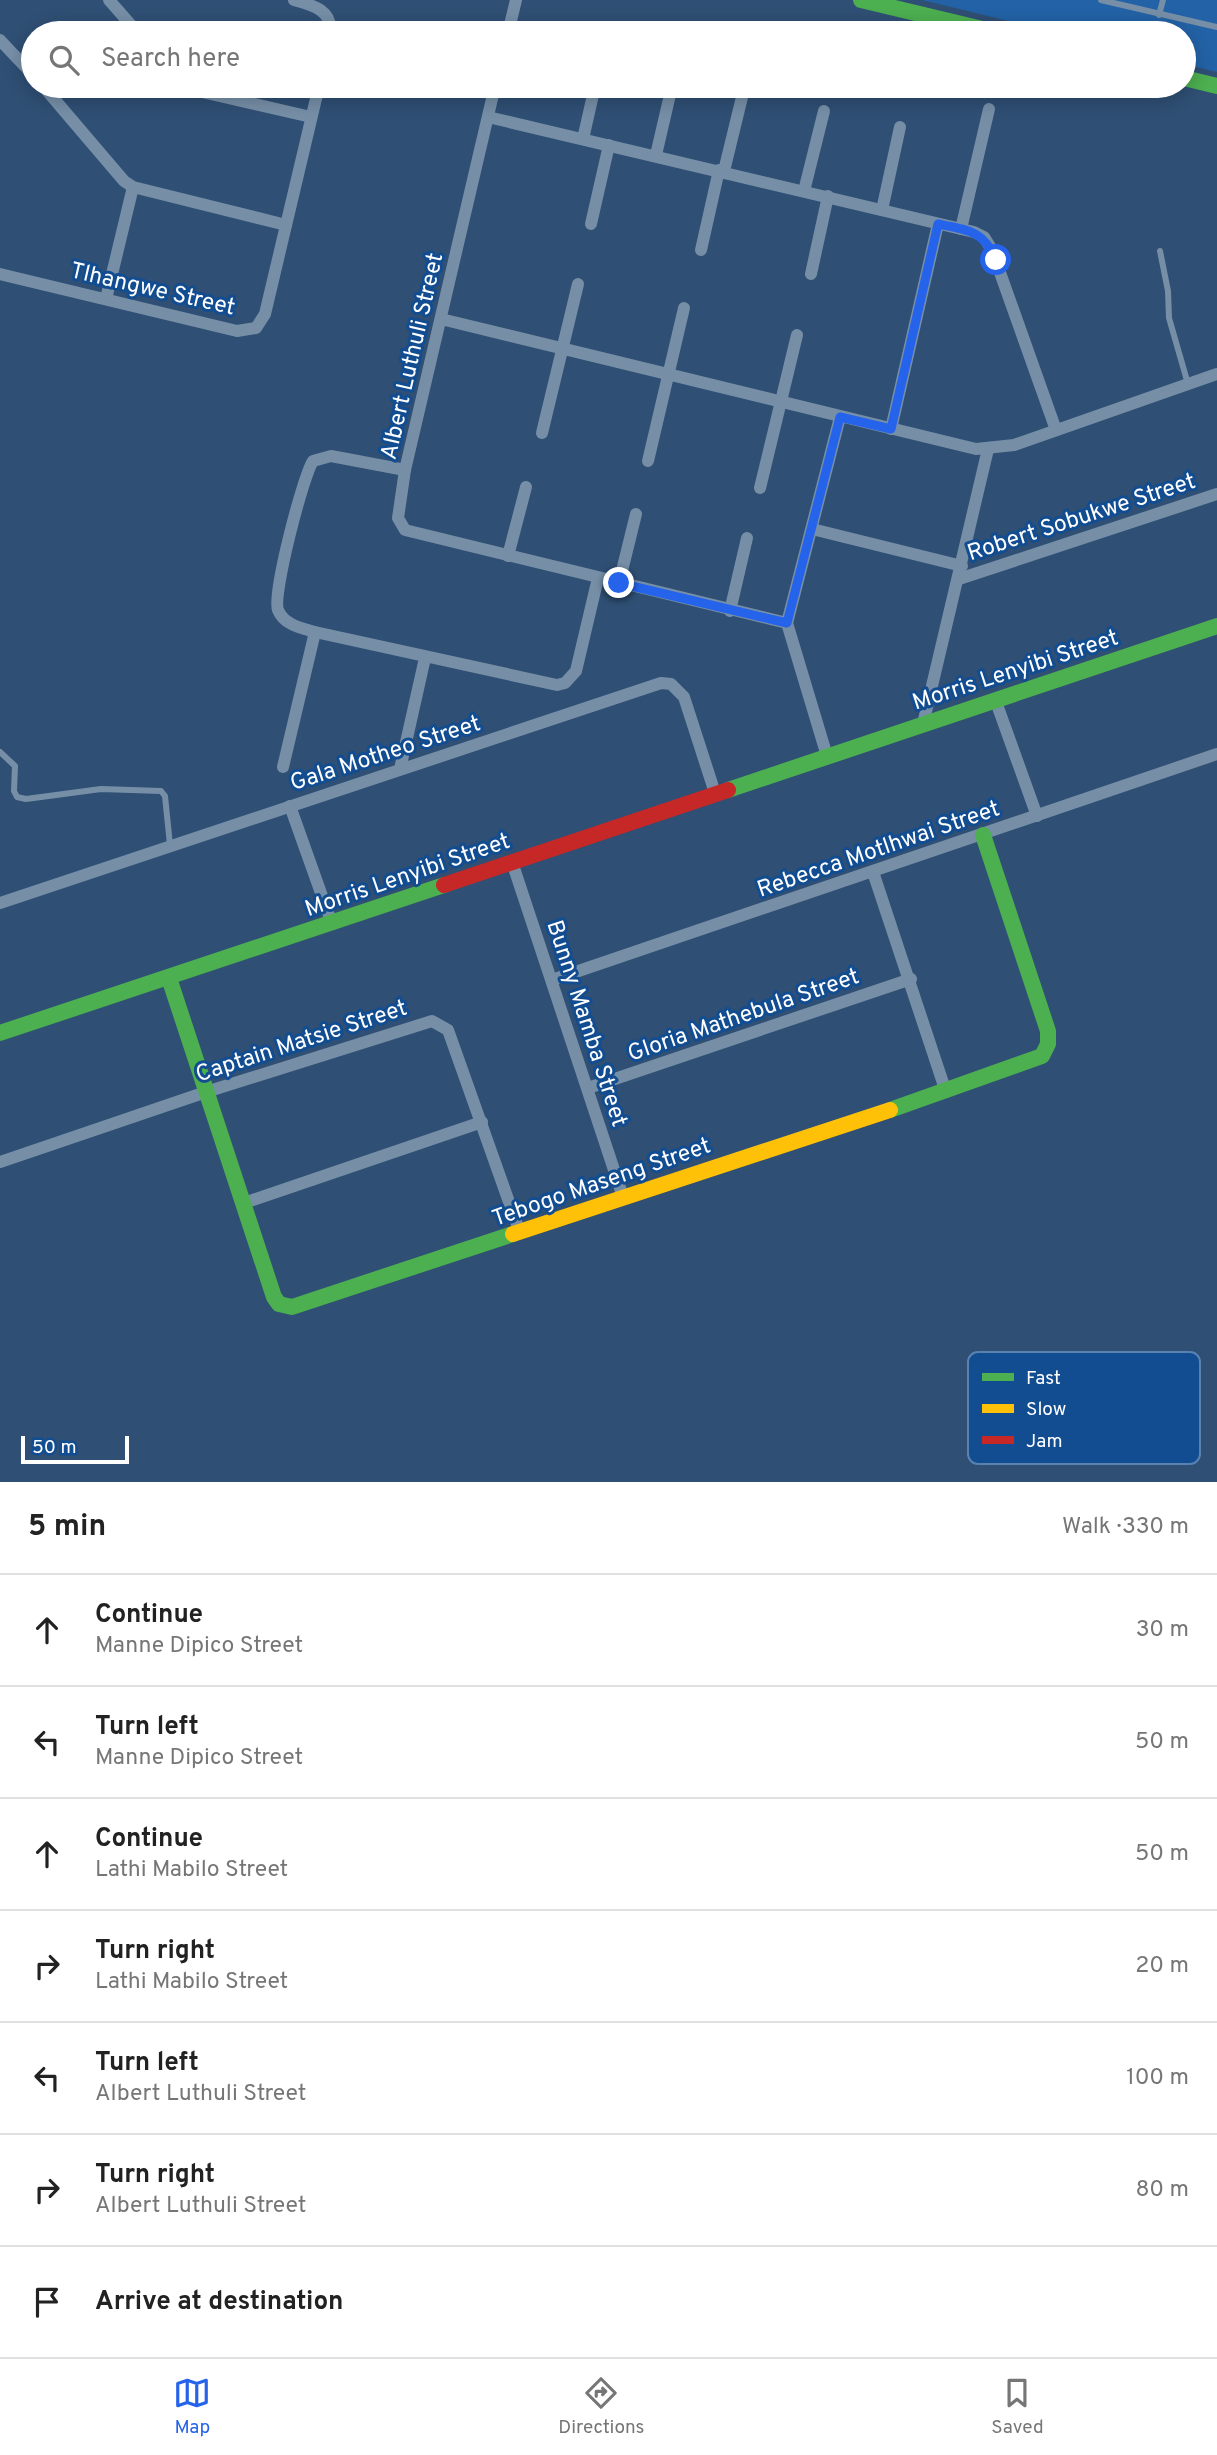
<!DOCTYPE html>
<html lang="en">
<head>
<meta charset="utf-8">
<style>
	:root { --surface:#fff; --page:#f2f2f2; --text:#222; --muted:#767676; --line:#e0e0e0; --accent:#2563eb }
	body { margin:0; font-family:Overpass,sans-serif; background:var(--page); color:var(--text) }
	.scale { position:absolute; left:21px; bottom:18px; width:108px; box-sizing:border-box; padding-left:7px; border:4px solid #fff; border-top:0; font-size:19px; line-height:24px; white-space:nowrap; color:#fff; -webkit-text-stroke:5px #124d91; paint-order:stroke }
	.stop { position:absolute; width:21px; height:21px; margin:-16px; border:5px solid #2563eb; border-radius:50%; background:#fff }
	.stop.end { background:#2563eb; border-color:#fff; box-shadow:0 2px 7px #0008 }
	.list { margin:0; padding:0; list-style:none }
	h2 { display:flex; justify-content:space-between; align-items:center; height:91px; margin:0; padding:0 28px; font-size:30px }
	h2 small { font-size:23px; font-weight:400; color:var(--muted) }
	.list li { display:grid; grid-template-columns:46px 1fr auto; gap:21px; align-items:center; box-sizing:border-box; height:112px; padding:0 28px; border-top:2px solid var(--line) }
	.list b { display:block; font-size:26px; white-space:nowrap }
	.list p { margin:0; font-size:23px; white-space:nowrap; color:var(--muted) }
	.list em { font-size:23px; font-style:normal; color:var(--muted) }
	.icon { flex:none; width:38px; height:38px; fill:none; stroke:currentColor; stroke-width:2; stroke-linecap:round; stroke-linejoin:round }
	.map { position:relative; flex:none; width:1217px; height:1482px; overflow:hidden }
	.search { position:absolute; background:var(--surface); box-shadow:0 4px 18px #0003; left:21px; right:21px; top:21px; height:77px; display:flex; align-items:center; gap:18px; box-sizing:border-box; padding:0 24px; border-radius:38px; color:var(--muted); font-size:26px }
	.sheet { height:875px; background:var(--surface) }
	nav { display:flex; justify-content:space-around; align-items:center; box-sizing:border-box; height:98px; border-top:2px solid var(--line); background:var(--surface); font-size:19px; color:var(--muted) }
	nav a { display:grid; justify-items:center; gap:4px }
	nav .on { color:var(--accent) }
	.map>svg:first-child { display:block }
	.green { fill:#2362a6 }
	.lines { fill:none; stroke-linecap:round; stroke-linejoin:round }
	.lane { stroke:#768fa7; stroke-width:6 }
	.street { stroke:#768fa7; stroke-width:12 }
	.fast { stroke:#4caf50; stroke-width:16 }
	.slow { stroke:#ffc107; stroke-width:16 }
	.jam { stroke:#c62828; stroke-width:16 }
	.route { stroke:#2563eb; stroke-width:9 }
	.labels { text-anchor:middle; stroke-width:6; stroke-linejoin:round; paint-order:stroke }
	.street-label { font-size:23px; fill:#fff; stroke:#124d91 }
	.key { fill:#124d91; stroke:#5982b2; stroke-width:2 }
	.key-label { font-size:19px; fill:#fff }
</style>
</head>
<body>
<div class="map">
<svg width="1217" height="1482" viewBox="0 0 1217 1482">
	<rect width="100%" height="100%" fill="#2f4f74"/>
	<!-- green -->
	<polygon class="green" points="922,0 1217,0 1217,72 1184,64 1184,33 1058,33"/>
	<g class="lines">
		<!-- lane -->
		<g class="lane">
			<polyline points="1101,0 1217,27"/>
			<polyline points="1159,15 1163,0"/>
			<polyline points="1160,251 1168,291 1169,318 1188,384"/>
			<polyline points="0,752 15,766 14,791 17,797 26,799 101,789 161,791 165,796 170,845"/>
		</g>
		<!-- street -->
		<g class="street">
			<polyline points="109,0 138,33"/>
			<path d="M294,0c18,5 39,10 36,33"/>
			<polyline points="508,33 516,0"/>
			<polyline points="0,40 33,75"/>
			<polyline points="43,86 124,181 133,187 286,225"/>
			<polyline points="189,86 202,92 311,117"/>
			<polyline points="495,86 405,470 398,518 405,530 787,623 840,417"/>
			<polyline points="488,117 974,232 984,237 992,250 1056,430"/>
			<polyline points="583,139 595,86"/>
			<polyline points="656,155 672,86"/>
			<polyline points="724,171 743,93"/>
			<polyline points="804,191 824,111"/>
			<polyline points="882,210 900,127"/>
			<polyline points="591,224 609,145"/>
			<polyline points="961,229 989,109"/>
			<polyline points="701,250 719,170"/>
			<polyline points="0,274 237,331 256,328 265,314 319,86"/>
			<polyline points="811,274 828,196"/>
			<polyline points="106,299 133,187"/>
			<polyline points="441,319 976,449 1014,445 1217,374"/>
			<polyline points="891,429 938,224"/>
			<polyline points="542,433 578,284"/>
			<polyline points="648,461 684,308"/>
			<path d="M405,470l-74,-14 -18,5c-10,15 -41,134 -35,149 6,15 23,18 37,22l242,53 8,-2 11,-12 22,-93"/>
			<polyline points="760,488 797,335"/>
			<polyline points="812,529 962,566"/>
			<polyline points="508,556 526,487"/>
			<polyline points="959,579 1217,494"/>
			<polyline points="619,583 636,514"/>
			<polyline points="730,611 747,538"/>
			<polyline points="787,623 827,756"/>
			<polyline points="995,699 1037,816"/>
			<polyline points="923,724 988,449"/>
			<polyline points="283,767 315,632"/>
			<polyline points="400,769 425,658"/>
			<polyline points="290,806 332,924"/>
			<polyline points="512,862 623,1197"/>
			<polyline points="873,872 946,1092"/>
			<polyline points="0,903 661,683 671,684 684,697 715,793"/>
			<polyline points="552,980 1217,754"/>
			<polyline points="588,1088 911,979"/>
			<polyline points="0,1162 206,1092 432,1021 448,1030 520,1233"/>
			<polyline points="244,1203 482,1122"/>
		</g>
		<!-- fast -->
		<g class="fast">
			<polyline points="861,0 999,33"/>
			<polyline points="1184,78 1217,86"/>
			<polyline points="728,790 1217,626"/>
			<polyline points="169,978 274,1297 279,1304 292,1307 513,1234"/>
			<polyline points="0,1033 444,885"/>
			<polyline points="890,1110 1042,1056 1048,1044 1048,1031 983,835"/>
		</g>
		<!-- slow -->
		<polyline class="slow" points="513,1234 890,1110"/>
		<!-- jam -->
		<polyline class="jam" points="444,885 728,790"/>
	</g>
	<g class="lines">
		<!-- route -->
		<path class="route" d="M619,583l168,40 53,-206 51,12 47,-205c30,6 45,6 58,36"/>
	</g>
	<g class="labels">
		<!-- street labels -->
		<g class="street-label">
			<text transform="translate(153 288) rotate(13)" y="8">Tlhangwe Street</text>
			<text transform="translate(411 356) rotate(-77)" y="8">Albert Luthuli Street</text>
			<text transform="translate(1081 516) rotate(-18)" y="8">Robert Sobukwe Street</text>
			<text transform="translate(1015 669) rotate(-18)" y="8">Morris Lenyibi Street</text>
			<text transform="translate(385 752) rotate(-18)" y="8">Gala Motheo Street</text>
			<text transform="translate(878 848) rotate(-19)" y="8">Rebecca Motlhwai Street</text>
			<text transform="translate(407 874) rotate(-19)" y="8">Morris Lenyibi Street</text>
			<text transform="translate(743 1014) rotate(-19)" y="8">Gloria Mathebula Street</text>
			<text transform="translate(588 1023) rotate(72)" y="8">Bunny Mamba Street</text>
			<text transform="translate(301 1040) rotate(-18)" y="8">Captain Matsie Street</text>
			<text transform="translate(601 1181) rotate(-19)" y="8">Tebogo Maseng Street</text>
		</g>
	</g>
	<!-- legend -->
	<rect x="968" y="1352" width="232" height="112" rx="10" class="key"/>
	<rect x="982" y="1373" width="32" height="8" fill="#4caf50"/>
	<rect x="982" y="1404" width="32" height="9" fill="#ffc107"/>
	<rect x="982" y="1436" width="32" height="8" fill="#c62828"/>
	<g class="key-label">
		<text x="1026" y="1384">Fast</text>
		<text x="1026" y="1415">Slow</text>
		<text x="1026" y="1447">Jam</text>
	</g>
</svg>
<div class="scale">50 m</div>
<div class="stop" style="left:996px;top:260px"></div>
<div class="stop end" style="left:619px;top:583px"></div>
<div class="search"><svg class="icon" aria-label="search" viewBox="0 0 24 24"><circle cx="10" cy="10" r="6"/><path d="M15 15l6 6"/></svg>Search here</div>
</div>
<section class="sheet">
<h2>5 min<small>Walk · 330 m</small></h2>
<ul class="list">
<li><svg class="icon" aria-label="ahead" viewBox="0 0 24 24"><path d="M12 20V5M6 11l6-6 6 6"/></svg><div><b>Continue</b><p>Manne Dipico Street</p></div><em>30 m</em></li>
<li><svg class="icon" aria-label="left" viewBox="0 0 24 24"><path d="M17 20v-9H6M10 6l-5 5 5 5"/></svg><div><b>Turn left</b><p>Manne Dipico Street</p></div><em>50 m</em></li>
<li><svg class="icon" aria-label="ahead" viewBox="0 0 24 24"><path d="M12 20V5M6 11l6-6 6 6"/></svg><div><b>Continue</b><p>Lathi Mabilo Street</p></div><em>50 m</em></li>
<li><svg class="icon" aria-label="right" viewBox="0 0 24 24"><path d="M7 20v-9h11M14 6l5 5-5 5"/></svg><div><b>Turn right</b><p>Lathi Mabilo Street</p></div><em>20 m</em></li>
<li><svg class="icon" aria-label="left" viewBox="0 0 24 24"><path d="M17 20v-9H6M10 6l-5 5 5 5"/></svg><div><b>Turn left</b><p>Albert Luthuli Street</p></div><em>100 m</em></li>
<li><svg class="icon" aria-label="right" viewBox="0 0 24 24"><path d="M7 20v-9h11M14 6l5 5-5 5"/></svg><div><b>Turn right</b><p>Albert Luthuli Street</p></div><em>80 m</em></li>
<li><svg class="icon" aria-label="arrive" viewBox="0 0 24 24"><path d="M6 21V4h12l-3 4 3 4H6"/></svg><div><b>Arrive at destination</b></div></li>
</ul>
</section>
<nav>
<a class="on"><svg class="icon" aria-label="map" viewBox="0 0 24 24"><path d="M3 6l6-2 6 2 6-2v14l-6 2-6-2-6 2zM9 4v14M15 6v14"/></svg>Map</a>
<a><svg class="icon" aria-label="directions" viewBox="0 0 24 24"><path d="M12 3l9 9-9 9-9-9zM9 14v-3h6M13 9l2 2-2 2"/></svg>Directions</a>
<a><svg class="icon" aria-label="saved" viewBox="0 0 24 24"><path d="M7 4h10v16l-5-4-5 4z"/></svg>Saved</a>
</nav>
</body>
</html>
